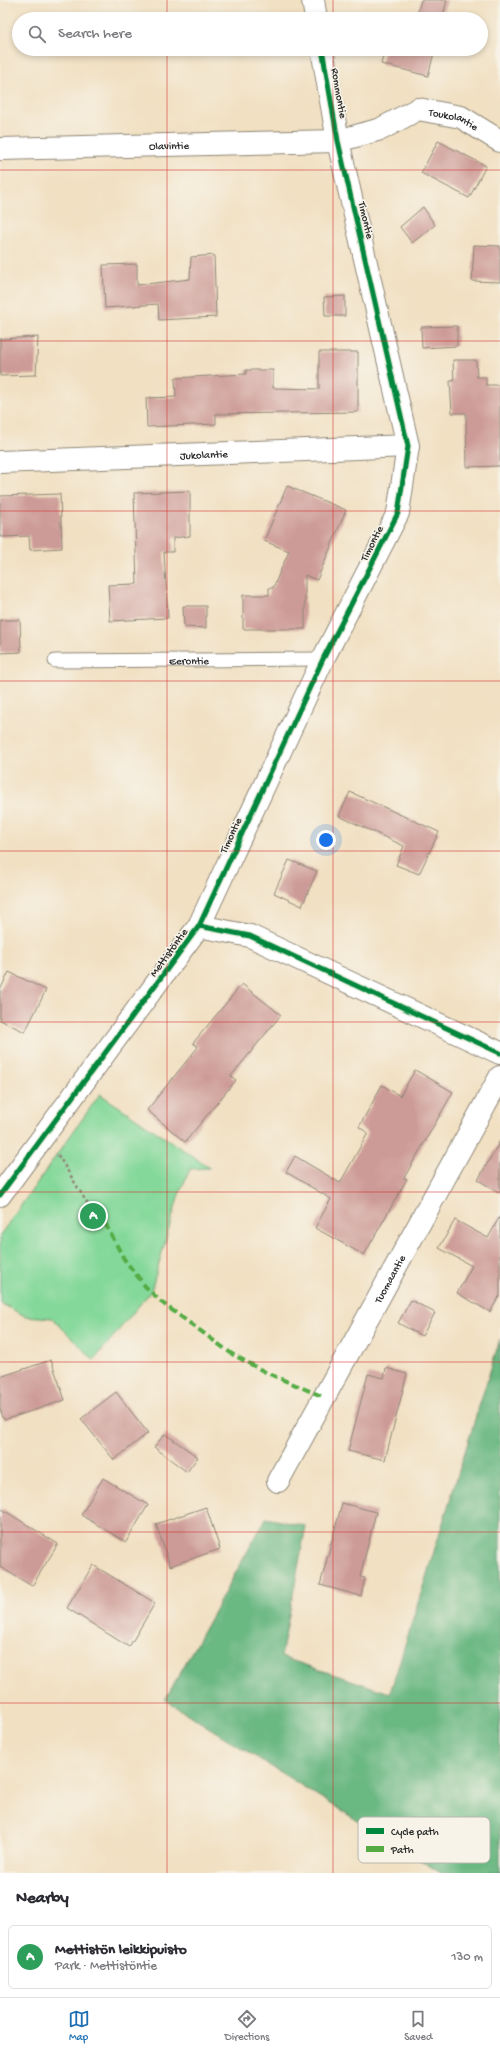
<!DOCTYPE html>
<html lang="en">
<head>
<meta charset="utf-8">
<style>
	:root { --surface:#fff; --page:#f2f2f3; --text:#2b2b33; --muted:#7c7c81; --line:#e1e1e2; --accent:#1f6fb2 }
	body { margin:0; font-family:"Gochi Hand",sans-serif; background:var(--page); color:var(--text) }
	.you { position:absolute; left:326px; top:840px; width:14px; height:14px; margin:-10px; border:3px solid #fff; border-radius:50%; background:#1a73e8; box-shadow:0 0 0 6px #1a73e833 }
	.badge { display:grid; place-items:center; width:26px; height:26px; border-radius:50%; background:var(--accent); color:#fff; font-size:13px; font-weight:700 }
	.pin { position:absolute; translate:-50% -50%; border:2px solid #fff; box-shadow:0 1px 4px #0006 }
	.list { margin:0; padding:0; list-style:none }
	h2 { display:flex; justify-content:space-between; align-items:center; height:52px; margin:0; padding:0 16px; font-size:17px }
	h2 small { font-size:13px; font-weight:400; color:var(--muted) }
	.list li { display:grid; grid-template-columns:26px 1fr auto; gap:12px; align-items:center; box-sizing:border-box; height:64px; margin:0 8px 8px; padding:0 8px; border:1px solid var(--line); border-radius:6px }
	.list b { display:block; font-size:15px; white-space:nowrap }
	.list p { margin:0; font-size:13px; white-space:nowrap; color:var(--muted) }
	.list em { font-size:13px; font-style:normal; color:var(--muted) }
	.icon { flex:none; width:22px; height:22px; fill:none; stroke:currentColor; stroke-width:2; stroke-linecap:round; stroke-linejoin:round }
	.map { position:relative; flex:none; width:500px; height:1873px; overflow:hidden }
	.search { position:absolute; background:var(--surface); box-shadow:0 2px 6px #0003; left:12px; right:12px; top:12px; height:44px; display:flex; align-items:center; gap:10px; box-sizing:border-box; padding:0 14px; border-radius:22px; color:var(--muted); font-size:15px }
	.sheet { height:124px; background:var(--surface) }
	nav { display:flex; justify-content:space-around; align-items:center; box-sizing:border-box; height:56px; border-top:1px solid var(--line); background:var(--surface); font-size:11px; color:var(--muted) }
	nav a { display:grid; justify-items:center; gap:2px }
	nav .on { color:var(--accent) }
	.map>svg:first-child { display:block }
	.green { fill:#83d89a; stroke:#578262 }
	.forest { fill:#6ab882; stroke:#4a7256 }
	.building { fill:#cd9b97 }
	.lines { fill:none; stroke-linecap:round; stroke-linejoin:round }
	.lane-casing { stroke:#8e8676; stroke-width:15 }
	.street-casing { stroke:#8e8676; stroke-width:24 }
	.path { stroke:#8e8676; stroke-width:2.5; stroke-dasharray:3 3; stroke-linecap:butt }
	.lane { stroke:#fff; stroke-width:13 }
	.street { stroke:#fff; stroke-width:22 }
	.quiet { stroke:#54ab44; stroke-width:4; stroke-dasharray:8 4; stroke-linecap:butt }
	.cycleway-casing { stroke:#f7f3e8; stroke-width:8 }
	.cycleway { stroke:#00873e; stroke-width:5 }
	.grid { fill:none; stroke:#d62828; stroke-width:1; stroke-opacity:0.55 }
	.labels { text-anchor:middle; stroke-width:3.5; stroke-linejoin:round; paint-order:stroke }
	.street-label { font-size:11px; fill:#2b2b2b; stroke:#f7f3e8 }
	.key { fill:#f7f3e8; stroke:#bab7af; stroke-width:1 }
	.key-label { font-size:11px; fill:#2b2b2b }
</style>
</head>
<body>
<div class="map">
<svg width="500" height="1873" viewBox="0 0 500 1873">
	<rect width="100%" height="100%" fill="#f7f3e8"/>
	<filter id="ink" filterUnits="userSpaceOnUse"><feTurbulence type="fractalNoise" baseFrequency=".025" numOctaves="2"/><feDisplacementMap in="SourceGraphic" scale="8" xChannelSelector="R" yChannelSelector="G"/><feConvolveMatrix kernelMatrix="1 2 1 2 8 2 1 2 1" color-interpolation-filters="sRGB"/></filter>
	<filter id="wash" filterUnits="userSpaceOnUse"><feTurbulence type="fractalNoise" baseFrequency=".012" numOctaves="4" result="noise"/><feDisplacementMap in="SourceGraphic" scale="16" xChannelSelector="R" yChannelSelector="G"/><feGaussianBlur stdDeviation="0.9" result="paint"/><feColorMatrix in="noise" values="0 0 0 0 0 0 0 0 0 0 0 0 0 0 0 0 0 1.4 0 .05"/><feComposite in="paint" operator="in"/></filter>
	<g filter="url(#wash)">
		<rect width="100%" height="100%" fill="#f1e0c2"/>
		<!-- green -->
		<polygon class="green" points="100,1094 210,1168 190,1169 178,1197 151,1291 94,1360 52,1318 25,1316 0,1303 0,1235"/>
		<!-- forest -->
		<polygon class="forest" points="500,1339 500,1873 441,1873 165,1700 266,1518 306,1526 281,1657 390,1693"/>
		<g id="blocks">
			<!-- building -->
			<g class="building">
				<polygon points="421,0 447,0 442,19 416,19"/>
				<polygon points="385,49 435,49 428,76 381,64"/>
				<polygon points="438,141 486,166 469,198 421,173"/>
				<polygon points="423,207 435,225 412,243 400,227"/>
				<polygon points="474,245 500,246 500,282 472,281"/>
				<polygon points="214,255 216,317 159,320 158,304 105,308 103,265 137,264 137,285 190,279 191,257"/>
				<polygon points="345,296 345,316 325,316 324,297"/>
				<polygon points="457,326 457,346 422,348 421,327"/>
				<polygon points="38,337 36,375 0,376 0,339"/>
				<polygon points="319,352 358,352 358,412 216,414 216,424 147,427 146,398 176,397 175,378 246,374 246,370 273,370 273,388 319,389"/>
				<polygon points="453,360 476,360 477,377 486,377 486,385 500,385 500,466 467,467 466,413 452,413 450,381 454,381"/>
				<polygon points="287,486 346,510 317,580 305,575 305,629 243,629 243,595 269,595 269,588 273,588 289,551 264,541"/>
				<polygon points="190,491 190,536 173,538 173,552 164,552 168,618 110,621 108,585 137,584 134,493"/>
				<polygon points="60,494 62,548 30,550 29,536 0,537 0,496"/>
				<polygon points="183,606 206,606 206,628 184,627"/>
				<polygon points="0,620 20,620 21,652 0,653"/>
				<polygon points="350,792 439,832 419,874 396,865 404,846 339,816"/>
				<polygon points="289,860 317,871 302,906 274,893"/>
				<polygon points="9,972 46,990 25,1032 0,1020 0,990"/>
				<polygon points="242,984 281,1015 231,1076 236,1080 185,1142 147,1110 198,1047 193,1043"/>
				<polygon points="415,1070 453,1092 404,1178 407,1179 364,1255 315,1228 331,1199 286,1172 295,1156 340,1183 368,1133 359,1127 382,1085 400,1096"/>
				<polygon points="500,1141 500,1193 478,1180"/>
				<polygon points="500,1216 500,1295 490,1312 457,1293 472,1266 439,1248 455,1220 488,1238"/>
				<polygon points="411,1300 435,1313 422,1336 398,1323"/>
				<polygon points="51,1360 65,1400 4,1420 0,1409 0,1377"/>
				<polygon points="386,1368 407,1374 385,1460 348,1451 368,1374 384,1378"/>
				<polygon points="116,1392 148,1433 114,1460 81,1419"/>
				<polygon points="165,1434 198,1457 187,1472 154,1447"/>
				<polygon points="103,1478 148,1505 126,1542 81,1515"/>
				<polygon points="342,1503 376,1512 360,1577 365,1578 361,1596 320,1585"/>
				<polygon points="206,1507 220,1549 170,1566 156,1524"/>
				<polygon points="0,1508 58,1544 32,1586 0,1567"/>
				<polygon points="93,1565 155,1603 129,1647 67,1608"/>
			</g>
		</g>
	</g>
	<g filter="url(#ink)">
		<use href="#blocks" fill-opacity="0" stroke="#8e8676" stroke-width="1"/>
		<g class="lines">
			<defs>
				<g id="lane">
					<path id="s1" d="M55,661l268,-2"/>
				</g>
				<g id="street">
					<polyline points="313,0 316,19"/>
					<path id="s2" d="M0,149l338,-8 43,-12 37,-20 43,8 39,24"/>
					<path id="s3" d="M0,462l408,-16"/>
					<polyline points="199,926 323,659 398,513 408,446 338,141 322,49"/>
					<polyline points="0,1195 199,926 250,936 500,1053"/>
					<path id="s4" d="M278,1481l222,-404"/>
				</g>
			</defs>
			<!-- lane casing -->
			<use href="#lane" class="lane-casing"/>
			<!-- street casing -->
			<use href="#street" class="street-casing"/>
			<!-- path -->
			<polyline class="path" points="58,1155 92,1211 105,1223"/>
			<!-- lane -->
			<use href="#lane" class="lane"/>
			<!-- street -->
			<use href="#street" class="street"/>
			<!-- quiet -->
			<polyline class="quiet" points="105,1223 124,1259 145,1286 161,1302 232,1354 267,1373 324,1397"/>
			<defs>
				<g id="cycleway">
					<polyline points="199,926 323,659 398,513 408,446 338,141 322,49"/>
					<polyline points="0,1195 199,926 250,936 500,1053"/>
				</g>
			</defs>
			<!-- cycleway casing -->
			<use href="#cycleway" class="cycleway-casing"/>
			<!-- cycleway -->
			<use href="#cycleway" class="cycleway"/>
		</g>
	</g>
	<!-- grid -->
	<path class="grid" d="M167,0v19M333,0v19M167,49v1824M333,49v1824M0,170h500M0,341h500M0,511h500M0,681h500M0,851h500M0,1022h500M0,1192h500M0,1362h500M0,1532h500M0,1703h500"/>
	<g class="labels">
		<!-- street labels -->
		<g class="street-label">
			<text transform="translate(340 93) rotate(80)" y="4">Rommontie</text>
			<text dy="4" stroke="none"><textPath href="#s2" startOffset="462">Toukolantie</textPath></text>
			<text dy="4" stroke="none"><textPath href="#s2" startOffset="169">Olavintie</textPath></text>
			<text transform="translate(367 220) rotate(77)" y="4">Timontie</text>
			<text dy="4" stroke="none"><textPath href="#s3" startOffset="204">Jukolantie</textPath></text>
			<text transform="translate(371 543) rotate(-63)" y="4">Timontie</text>
			<text dy="4" stroke="none"><textPath href="#s1" startOffset="134">Eerontie</textPath></text>
			<text transform="translate(230 835) rotate(-65)" y="4">Timontie</text>
			<text transform="translate(168 952) rotate(-54)" y="4">Mettistöntie</text>
			<text dy="4" stroke="none"><textPath href="#s4" startOffset="231">Tuomaantie</textPath></text>
		</g>
	</g>
	<!-- legend -->
	<rect x="358" y="1817" width="132" height="46" rx="6" class="key"/>
	<rect x="366" y="1828" width="18" height="6" fill="#00873e"/>
	<rect x="366" y="1846" width="18" height="6" fill="#54ab44"/>
	<g class="key-label">
		<text x="391" y="1835">Cycle path</text>
		<text x="391" y="1853">Path</text>
	</g>
</svg>
<div class="you"></div>
<div class="pin badge" style="left:93px;top:1216px;background:#2e9e5b">A</div>
<div class="search"><svg class="icon" aria-label="search" viewBox="0 0 24 24"><circle cx="10" cy="10" r="6"/><path d="M15 15l6 6"/></svg>Search here</div>
</div>
<section class="sheet">
<h2>Nearby<small></small></h2>
<ul class="list">
<li><span class="badge" style="background:#2e9e5b">A</span><div><b>Mettistön leikkipuisto</b><p>Park · Mettistöntie</p></div><em>130 m</em></li>
</ul>
</section>
<nav>
<a class="on"><svg class="icon" aria-label="map" viewBox="0 0 24 24"><path d="M3 6l6-2 6 2 6-2v14l-6 2-6-2-6 2zM9 4v14M15 6v14"/></svg>Map</a>
<a><svg class="icon" aria-label="directions" viewBox="0 0 24 24"><path d="M12 3l9 9-9 9-9-9zM9 14v-3h6M13 9l2 2-2 2"/></svg>Directions</a>
<a><svg class="icon" aria-label="saved" viewBox="0 0 24 24"><path d="M7 4h10v16l-5-4-5 4z"/></svg>Saved</a>
</nav>
</body>
</html>
